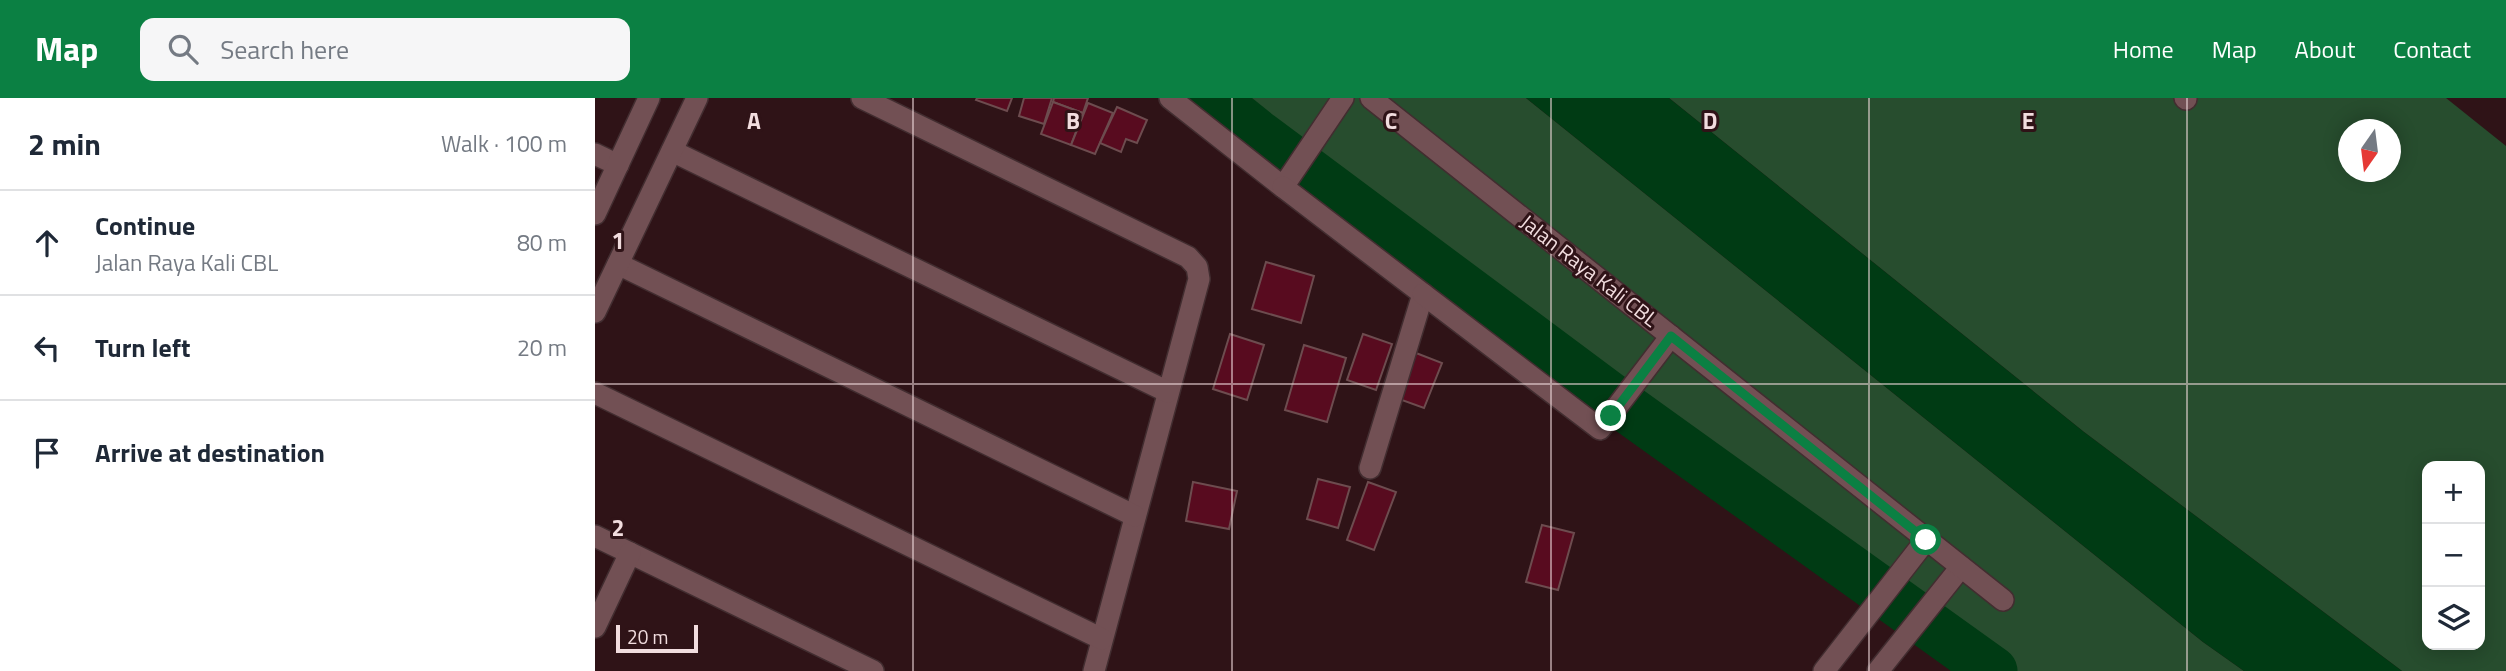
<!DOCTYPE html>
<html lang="en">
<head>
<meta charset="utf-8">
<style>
	:root { --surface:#fff; --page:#f6f6f7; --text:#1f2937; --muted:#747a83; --line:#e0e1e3; --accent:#0b8043 }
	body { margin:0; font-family:"Titillium Web",sans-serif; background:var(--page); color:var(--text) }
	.controls { position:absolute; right:21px; bottom:21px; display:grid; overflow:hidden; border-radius:14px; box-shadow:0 4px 18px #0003 }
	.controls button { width:63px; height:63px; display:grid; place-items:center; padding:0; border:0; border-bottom:2px solid var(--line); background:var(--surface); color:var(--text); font:35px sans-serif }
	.compass { position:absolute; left:1743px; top:21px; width:63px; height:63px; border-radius:50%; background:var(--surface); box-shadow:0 4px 18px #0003; rotate:194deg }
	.scale { position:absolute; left:21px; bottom:18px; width:82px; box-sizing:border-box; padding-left:7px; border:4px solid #f2dddf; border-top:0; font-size:19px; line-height:24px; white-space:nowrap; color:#f2dddf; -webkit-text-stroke:5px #2f1317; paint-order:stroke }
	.stop { position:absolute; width:21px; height:21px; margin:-16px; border:5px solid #0b8043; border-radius:50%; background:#fff }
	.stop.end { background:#0b8043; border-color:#fff; box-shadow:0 2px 7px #0008 }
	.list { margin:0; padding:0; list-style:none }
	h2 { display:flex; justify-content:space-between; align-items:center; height:91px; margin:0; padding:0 28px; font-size:30px }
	h2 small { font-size:23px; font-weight:400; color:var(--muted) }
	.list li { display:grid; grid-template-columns:46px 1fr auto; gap:21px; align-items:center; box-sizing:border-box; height:105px; padding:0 28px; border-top:2px solid var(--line) }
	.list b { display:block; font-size:26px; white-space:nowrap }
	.list p { margin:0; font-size:23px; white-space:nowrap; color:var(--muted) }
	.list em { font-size:23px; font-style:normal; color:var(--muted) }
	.icon { flex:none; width:38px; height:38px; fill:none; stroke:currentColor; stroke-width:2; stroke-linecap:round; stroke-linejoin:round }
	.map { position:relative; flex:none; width:1911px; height:573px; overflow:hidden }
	header { display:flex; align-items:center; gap:42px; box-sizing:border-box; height:98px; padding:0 35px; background:var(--accent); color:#fff }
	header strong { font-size:33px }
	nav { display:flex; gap:38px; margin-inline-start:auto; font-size:24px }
	.search { width:490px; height:63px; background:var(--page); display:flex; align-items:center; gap:18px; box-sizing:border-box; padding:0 24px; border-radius:14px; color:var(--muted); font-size:26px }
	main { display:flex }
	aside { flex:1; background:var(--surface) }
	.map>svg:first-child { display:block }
	.green { fill:#274d2e; fill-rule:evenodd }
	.water { fill:#003b14 }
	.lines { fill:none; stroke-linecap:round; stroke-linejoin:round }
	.river { stroke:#003b14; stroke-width:49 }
	.building { fill:#580b1f; stroke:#6d4c4f; stroke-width:2 }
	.street-casing { stroke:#422d30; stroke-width:24 }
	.secondary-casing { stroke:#422d30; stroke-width:24 }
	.street { stroke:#725054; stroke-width:21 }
	.secondary { stroke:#725054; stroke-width:21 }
	.route { stroke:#0b8043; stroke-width:9 }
	.grid { fill:none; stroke:#f2dddf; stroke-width:2; stroke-opacity:0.55 }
	.labels { text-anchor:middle; stroke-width:6; stroke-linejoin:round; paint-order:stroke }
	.street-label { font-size:21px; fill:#f2dddf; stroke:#2f1317 }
	.grid-label { font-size:23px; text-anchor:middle; font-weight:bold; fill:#f2dddf; stroke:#2f1317; stroke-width:6; stroke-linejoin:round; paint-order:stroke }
</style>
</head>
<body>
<header>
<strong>Map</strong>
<div class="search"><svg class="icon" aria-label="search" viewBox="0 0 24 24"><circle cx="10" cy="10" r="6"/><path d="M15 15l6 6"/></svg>Search here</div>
<nav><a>Home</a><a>Map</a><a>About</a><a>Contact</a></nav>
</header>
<main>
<aside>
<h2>2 min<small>Walk · 100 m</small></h2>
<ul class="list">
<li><svg class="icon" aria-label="ahead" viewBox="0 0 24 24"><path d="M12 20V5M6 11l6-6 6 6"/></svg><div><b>Continue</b><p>Jalan Raya Kali CBL</p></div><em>80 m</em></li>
<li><svg class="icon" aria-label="left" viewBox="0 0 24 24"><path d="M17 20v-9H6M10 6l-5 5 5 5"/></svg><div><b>Turn left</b></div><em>20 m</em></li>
<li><svg class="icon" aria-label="arrive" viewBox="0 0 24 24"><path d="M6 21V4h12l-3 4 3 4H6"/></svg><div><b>Arrive at destination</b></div></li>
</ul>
</aside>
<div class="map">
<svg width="1911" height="573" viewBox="0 0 1911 573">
	<rect width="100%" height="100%" fill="#2f1317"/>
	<!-- green -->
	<g class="green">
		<polygon points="648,0 931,0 1608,544 1649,573 1389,573"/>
		<path d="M1074,0h777l60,48v525h-104l-318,-239zM1754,32h42v42h-42zM1832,368h53v179h-53z"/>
	</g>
	<!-- water -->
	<polygon class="water" points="931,0 1074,0 1489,334 1807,573 1649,573 1608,544"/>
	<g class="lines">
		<!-- river -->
		<polyline class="river" points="618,0 664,37 1013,297 1398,573"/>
	</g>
	<!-- building -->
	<g class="building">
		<polygon points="382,0 417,0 412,13 381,2"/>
		<polygon points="429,0 457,0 449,26 424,18"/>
		<polygon points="459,0 493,0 488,15 458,4"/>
		<polygon points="458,4 488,15 476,47 446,36"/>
		<polygon points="493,5 518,15 500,56 476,47"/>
		<polygon points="522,9 552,22 542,45 531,41 526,54 505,45"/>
		<polygon points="671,164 719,178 706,225 657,211"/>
		<polygon points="635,236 669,247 652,302 618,291"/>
		<polygon points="768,236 797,246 781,292 752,282"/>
		<polygon points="709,247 751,260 732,324 690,312"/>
		<polygon points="821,255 847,265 829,310 804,301"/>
		<polygon points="723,381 755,389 743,430 712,421"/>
		<polygon points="598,384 642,393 634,431 591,423"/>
		<polygon points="773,384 801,394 779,452 752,442"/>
		<polygon points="947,427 979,435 963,492 931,484"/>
	</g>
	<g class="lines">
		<defs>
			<g id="street">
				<polyline points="267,0 593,159 602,169 604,181 499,573"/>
				<polyline points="575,0 688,89 748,0"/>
				<polyline points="1590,0 1591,1"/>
				<polyline points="77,53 573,294"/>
				<polyline points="0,56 23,67"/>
				<polyline points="688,89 828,196 775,370"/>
				<polyline points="0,116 54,0"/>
				<polyline points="23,166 540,418"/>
				<polyline points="828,196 1005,331 1076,238"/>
				<polyline points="0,214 102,0"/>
				<polyline points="0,295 507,541"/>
				<polyline points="0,438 278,573"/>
				<polyline points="0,529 35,455"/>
				<polyline points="1229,573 1331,442"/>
				<polyline points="1283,573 1366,469"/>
			</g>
			<polyline id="secondary" points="776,0 1408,502"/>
		</defs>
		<!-- street casing -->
		<use href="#street" class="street-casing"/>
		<!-- secondary casing -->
		<use href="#secondary" class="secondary-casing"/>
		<!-- street -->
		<use href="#street" class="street"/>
		<!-- secondary -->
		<use href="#secondary" class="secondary"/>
	</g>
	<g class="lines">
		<!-- route -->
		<polyline class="route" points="1016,318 1076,238 1331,442"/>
	</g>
	<!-- grid -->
	<path class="grid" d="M318,0v573M637,0v573M956,0v573M1274,0v573M1592,0v573M0,286h1911"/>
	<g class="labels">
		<!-- street labels -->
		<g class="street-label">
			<text transform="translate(994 173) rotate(38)" y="7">Jalan Raya Kali CBL</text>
		</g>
	</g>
	<g class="grid-label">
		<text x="159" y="31">A</text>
		<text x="478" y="31">B</text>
		<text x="796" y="31">C</text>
		<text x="1115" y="31">D</text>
		<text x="1433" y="31">E</text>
		<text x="23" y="151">1</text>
		<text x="23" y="438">2</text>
	</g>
</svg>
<div class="controls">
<button>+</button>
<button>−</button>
<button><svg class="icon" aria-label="layers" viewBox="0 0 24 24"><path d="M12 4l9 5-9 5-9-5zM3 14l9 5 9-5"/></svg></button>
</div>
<svg class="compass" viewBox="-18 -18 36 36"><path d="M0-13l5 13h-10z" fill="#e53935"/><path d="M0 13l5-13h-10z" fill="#747a83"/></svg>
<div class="scale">20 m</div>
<div class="stop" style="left:1331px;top:442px"></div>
<div class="stop end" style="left:1016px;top:318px"></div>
</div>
</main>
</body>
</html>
